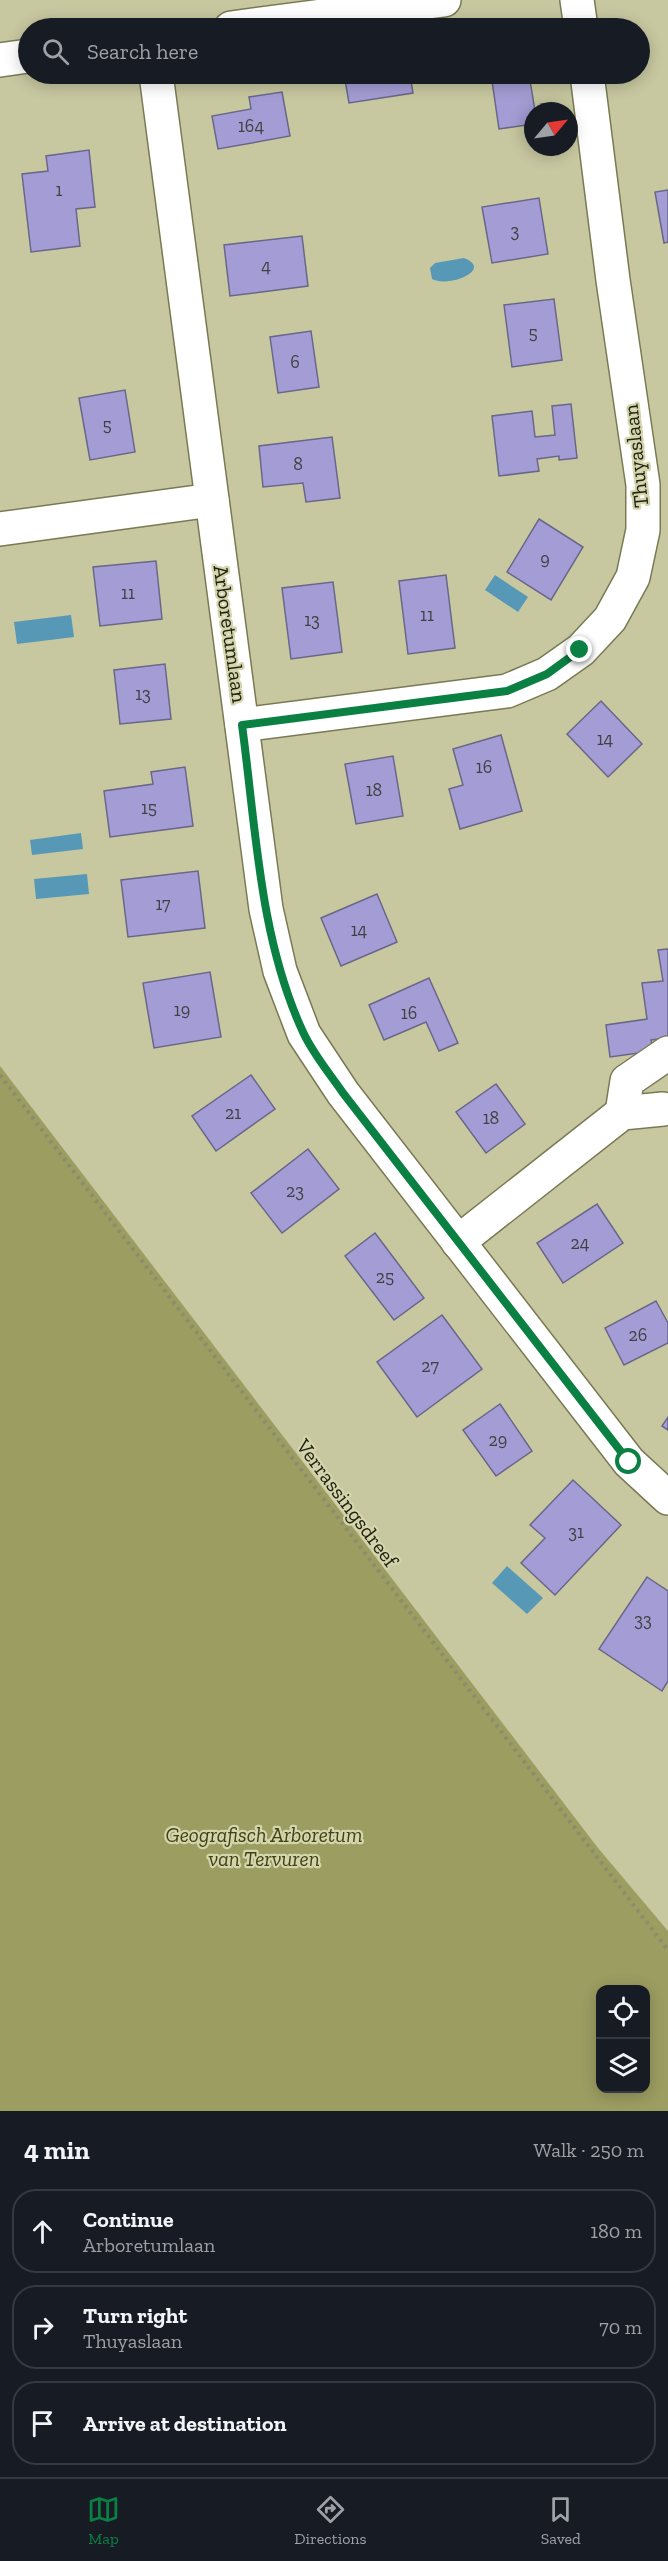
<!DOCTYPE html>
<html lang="en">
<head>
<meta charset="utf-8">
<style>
	:root { --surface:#171b24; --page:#242831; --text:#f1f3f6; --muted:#9ea1a6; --line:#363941; --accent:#0b8043 }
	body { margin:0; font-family:"Zilla Slab",serif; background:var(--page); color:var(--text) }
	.controls { position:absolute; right:18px; bottom:18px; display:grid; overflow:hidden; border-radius:12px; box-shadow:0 3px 15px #0003 }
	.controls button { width:54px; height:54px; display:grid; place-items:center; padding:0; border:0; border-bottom:2px solid var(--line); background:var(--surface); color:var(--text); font:30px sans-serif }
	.compass { position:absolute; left:524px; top:102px; width:54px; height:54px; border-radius:50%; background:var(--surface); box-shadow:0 3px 15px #0003; rotate:61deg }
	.stop { position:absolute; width:18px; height:18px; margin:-14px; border:4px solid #0b8043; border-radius:50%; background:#fff }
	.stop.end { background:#0b8043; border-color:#fff; box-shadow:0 2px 6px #0008 }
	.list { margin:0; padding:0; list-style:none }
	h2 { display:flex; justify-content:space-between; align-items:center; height:78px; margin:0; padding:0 24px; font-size:26px }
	h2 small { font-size:20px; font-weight:400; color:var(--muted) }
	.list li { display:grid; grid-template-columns:39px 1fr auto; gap:18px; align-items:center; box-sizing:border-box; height:84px; margin:0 12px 12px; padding:0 12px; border:2px solid var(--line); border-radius:24px }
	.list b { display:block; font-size:22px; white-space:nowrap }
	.list p { margin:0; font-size:20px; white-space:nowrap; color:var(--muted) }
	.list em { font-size:20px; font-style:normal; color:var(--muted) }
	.icon { flex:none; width:33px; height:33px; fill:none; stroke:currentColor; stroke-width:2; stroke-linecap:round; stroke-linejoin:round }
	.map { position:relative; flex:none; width:668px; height:2111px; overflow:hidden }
	.search { position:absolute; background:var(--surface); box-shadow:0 3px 15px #0003; left:18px; right:18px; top:18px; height:66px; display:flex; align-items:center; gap:15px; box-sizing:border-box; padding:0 21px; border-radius:33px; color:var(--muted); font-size:22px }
	.sheet { height:366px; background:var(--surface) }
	nav { display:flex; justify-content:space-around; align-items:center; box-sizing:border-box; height:84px; border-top:2px solid var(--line); background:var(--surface); font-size:16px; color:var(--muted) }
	nav a { display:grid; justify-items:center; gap:3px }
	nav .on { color:var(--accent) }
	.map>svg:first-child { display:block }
	.forest { fill:#9b9d61; fill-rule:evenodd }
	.water { fill:#5698b6 }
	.building { fill:#a49dd5; stroke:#6a6689; stroke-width:1.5 }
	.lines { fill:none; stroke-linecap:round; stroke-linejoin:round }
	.minor-casing { stroke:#797a54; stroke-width:36 }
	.path { stroke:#8c8c6d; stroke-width:4; stroke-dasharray:3 4.5; stroke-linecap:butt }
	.minor { stroke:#fff; stroke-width:33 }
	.route { stroke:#0b8043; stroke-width:8 }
	.labels { text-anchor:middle; stroke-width:4.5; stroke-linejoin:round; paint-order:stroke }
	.number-label { font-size:18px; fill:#424043 }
	.street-label { font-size:21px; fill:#212112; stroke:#d3d5ac }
	.park-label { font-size:21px; font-style:italic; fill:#414112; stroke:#d3d5ac }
</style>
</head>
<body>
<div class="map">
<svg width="668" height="2111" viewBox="0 0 668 2111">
	<rect width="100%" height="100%" fill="#c7c8a0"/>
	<!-- forest -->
	<path class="forest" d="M0,1066l598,782 70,83v180h-668zM600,1990h46v98h-46z"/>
	<!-- water -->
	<g class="water">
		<path d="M464,258c30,12 -16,30 -32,21l-2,-11 5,-5z"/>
		<polygon points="495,575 528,597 518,612 485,590"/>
		<polygon points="71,615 74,637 17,644 14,622"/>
		<polygon points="81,833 83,849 32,855 30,840"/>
		<polygon points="87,874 89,894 36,899 34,879"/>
		<polygon points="507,1566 543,1598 527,1614 492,1583"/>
	</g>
	<!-- building -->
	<g class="building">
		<polygon points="344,74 410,74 413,93 349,103"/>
		<polygon points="491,74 529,74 535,111 533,111 533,124 499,129"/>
		<polygon points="282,92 290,136 218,149 212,116 251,109 249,97"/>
		<polygon points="89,150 95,207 76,209 80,246 31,252 22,174 48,171 46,156"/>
		<polygon points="668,190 668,242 664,243 655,192"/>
		<polygon points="539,198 548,254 492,263 482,207"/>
		<polygon points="302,236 308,286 230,296 224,245"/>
		<polygon points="554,299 562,360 512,367 504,305"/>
		<polygon points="311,331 319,387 278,393 270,337"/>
		<polygon points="125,390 135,452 90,460 79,398"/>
		<polygon points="571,404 577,458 559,460 559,456 537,459 539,471 499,476 492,416 532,411 535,437 555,435 552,406"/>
		<polygon points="332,437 340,498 306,502 303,483 263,487 259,446"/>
		<polygon points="539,519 583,547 551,600 507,572"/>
		<polygon points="156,561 162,619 100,626 93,567"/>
		<polygon points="446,575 455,648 408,654 399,581"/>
		<polygon points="333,582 342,652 291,659 282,588"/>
		<polygon points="165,664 171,719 120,724 114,670"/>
		<polygon points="601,701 642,744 608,777 567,734"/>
		<polygon points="501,735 522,811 460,829 449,789 463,785 453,749"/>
		<polygon points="393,756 403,816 356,824 345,764"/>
		<polygon points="185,767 193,826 110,837 104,791 153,784 151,772"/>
		<polygon points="198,871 205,928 128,937 121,880"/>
		<polygon points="377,894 397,942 341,966 321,918"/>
		<polygon points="668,949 668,1038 651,1040 653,1051 610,1057 606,1025 647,1019 642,983 663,981 658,950"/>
		<polygon points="210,972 221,1037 154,1048 143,983"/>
		<polygon points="429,978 458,1043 439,1051 426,1022 384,1040 369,1005"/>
		<polygon points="251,1075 275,1109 216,1151 192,1116"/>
		<polygon points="496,1084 525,1124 486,1153 456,1112"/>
		<polygon points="308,1149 339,1189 282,1233 251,1193"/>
		<polygon points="597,1204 623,1243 563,1283 537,1243"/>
		<polygon points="375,1233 424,1298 394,1320 345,1256"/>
		<polygon points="656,1301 668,1323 668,1343 624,1365 605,1328"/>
		<polygon points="442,1315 482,1369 417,1417 377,1362"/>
		<polygon points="500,1404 532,1451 496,1476 463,1430"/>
		<polygon points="668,1417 668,1430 662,1426"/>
		<polygon points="573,1480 621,1525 555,1595 521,1563 545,1538 530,1525"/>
		<polygon points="647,1577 668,1591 668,1681 662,1691 599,1649"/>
	</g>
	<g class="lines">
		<defs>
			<g id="minor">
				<polyline points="577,0 581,28"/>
				<polyline points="231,28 444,0"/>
				<polyline points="0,60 28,56"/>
				<polyline points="156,74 266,909 280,971 304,1034 343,1093 629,1462 668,1498"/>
				<polyline points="0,529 212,500"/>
				<polyline points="242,725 507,691 547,674 581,650 610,619 633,577 643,530 643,485 613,280 587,74"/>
				<polyline points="622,1113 627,1081 668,1053"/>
				<polyline points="458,1242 622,1113 663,1109"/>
			</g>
		</defs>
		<!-- minor casing -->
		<use href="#minor" class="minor-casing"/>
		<!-- path -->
		<polyline class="path" points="0,1075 668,1950"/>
		<!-- minor -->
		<use href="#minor" class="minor"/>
	</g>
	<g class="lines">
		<!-- route -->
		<path class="route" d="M580,650l-33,24 -40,17 -265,34c14,102 17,212 61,307 10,22 27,42 40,61l286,369"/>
	</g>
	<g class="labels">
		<!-- number labels -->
		<g class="number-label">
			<text x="251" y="132">164</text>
			<text x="59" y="196">1</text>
			<text x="515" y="237">3</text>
			<text x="266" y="272">4</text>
			<text x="533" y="339">5</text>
			<text x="295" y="368">6</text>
			<text x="107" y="431">5</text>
			<text x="298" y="470">8</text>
			<text x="545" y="565">9</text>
			<text x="128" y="599">11</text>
			<text x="427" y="621">11</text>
			<text x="312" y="626">13</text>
			<text x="143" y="700">13</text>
			<text x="605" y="745">14</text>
			<text x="484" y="773">16</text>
			<text x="374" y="796">18</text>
			<text x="149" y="814">15</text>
			<text x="163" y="910">17</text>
			<text x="359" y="936">14</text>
			<text x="182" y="1016">19</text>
			<text x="409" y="1019">16</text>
			<text x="233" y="1119">21</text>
			<text x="491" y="1124">18</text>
			<text x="295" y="1197">23</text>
			<text x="580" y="1249">24</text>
			<text x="385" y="1283">25</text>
			<text x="638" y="1341">26</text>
			<text x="430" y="1372">27</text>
			<text x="498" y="1446">29</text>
			<text x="576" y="1538">31</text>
			<text x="643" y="1626">33</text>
		</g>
		<!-- street labels -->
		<g class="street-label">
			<text transform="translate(636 456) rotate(-96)" y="7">Thuyaslaan</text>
			<text transform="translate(230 634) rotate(82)" y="7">Arboretumlaan</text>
			<text transform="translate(347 1503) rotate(53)" y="7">Verrassingsdreef</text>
		</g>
		<!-- park labels -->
		<g class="park-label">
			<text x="264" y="1842">Geografisch Arboretum<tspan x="264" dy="24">van Tervuren</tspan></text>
		</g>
	</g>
</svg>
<div class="controls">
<button><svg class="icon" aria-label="locate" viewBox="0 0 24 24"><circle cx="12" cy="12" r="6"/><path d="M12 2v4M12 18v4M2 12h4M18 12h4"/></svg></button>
<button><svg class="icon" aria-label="layers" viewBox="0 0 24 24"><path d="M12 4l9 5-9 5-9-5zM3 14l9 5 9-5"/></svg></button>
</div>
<svg class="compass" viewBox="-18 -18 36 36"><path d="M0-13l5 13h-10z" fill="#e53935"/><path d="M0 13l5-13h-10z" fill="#9ea1a6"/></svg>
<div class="stop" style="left:629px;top:1462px"></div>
<div class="stop end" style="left:580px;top:650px"></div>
<div class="search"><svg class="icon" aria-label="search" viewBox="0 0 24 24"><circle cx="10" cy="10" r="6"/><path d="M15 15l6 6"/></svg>Search here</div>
</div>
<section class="sheet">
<h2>4 min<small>Walk · 250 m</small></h2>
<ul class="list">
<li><svg class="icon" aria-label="ahead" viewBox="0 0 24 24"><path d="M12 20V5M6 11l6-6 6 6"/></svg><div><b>Continue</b><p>Arboretumlaan</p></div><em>180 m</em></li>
<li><svg class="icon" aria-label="right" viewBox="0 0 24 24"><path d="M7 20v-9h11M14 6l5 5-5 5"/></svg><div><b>Turn right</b><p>Thuyaslaan</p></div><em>70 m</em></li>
<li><svg class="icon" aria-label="arrive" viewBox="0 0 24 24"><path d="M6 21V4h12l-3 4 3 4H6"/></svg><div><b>Arrive at destination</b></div></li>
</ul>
</section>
<nav>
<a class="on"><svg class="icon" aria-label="map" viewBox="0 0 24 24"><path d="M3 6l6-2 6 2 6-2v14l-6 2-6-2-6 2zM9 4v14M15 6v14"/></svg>Map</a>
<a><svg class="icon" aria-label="directions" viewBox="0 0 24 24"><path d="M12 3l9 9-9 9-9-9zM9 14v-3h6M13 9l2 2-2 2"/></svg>Directions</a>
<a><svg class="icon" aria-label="saved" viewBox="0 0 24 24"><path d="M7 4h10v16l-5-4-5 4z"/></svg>Saved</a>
</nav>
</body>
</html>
